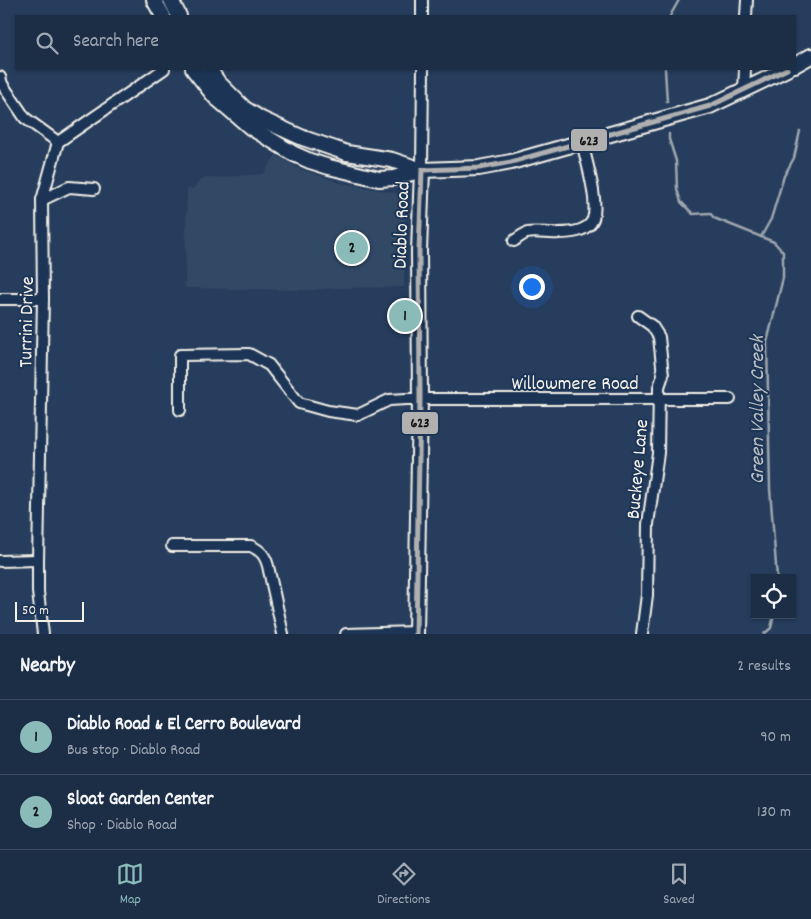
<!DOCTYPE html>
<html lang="en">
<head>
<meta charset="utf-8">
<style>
	:root { --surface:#1c2e46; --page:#25364d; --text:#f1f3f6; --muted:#a0a8b3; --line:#3a4a5f; --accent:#8bbbb9 }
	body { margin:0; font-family:Dekko,sans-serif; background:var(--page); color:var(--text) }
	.controls { position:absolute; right:15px; bottom:15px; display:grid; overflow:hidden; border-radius:0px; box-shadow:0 1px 4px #0004 }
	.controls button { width:45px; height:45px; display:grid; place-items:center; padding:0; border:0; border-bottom:1px solid var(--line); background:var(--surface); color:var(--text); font:25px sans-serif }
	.scale { position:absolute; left:15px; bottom:12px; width:69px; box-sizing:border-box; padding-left:5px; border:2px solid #f4f1e8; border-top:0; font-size:14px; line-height:18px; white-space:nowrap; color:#f4f1e8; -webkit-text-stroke:4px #1d3557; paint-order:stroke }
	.you { position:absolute; left:531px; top:286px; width:18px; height:18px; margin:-12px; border:4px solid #fff; border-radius:50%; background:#1a73e8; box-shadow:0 0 0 8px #1a73e833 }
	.badge { display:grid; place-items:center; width:32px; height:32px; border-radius:50%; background:var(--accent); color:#111; font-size:16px; font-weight:700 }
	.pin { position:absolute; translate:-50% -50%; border:2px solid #fff; box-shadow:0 1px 5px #0006 }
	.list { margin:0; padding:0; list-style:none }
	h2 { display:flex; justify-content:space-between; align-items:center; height:65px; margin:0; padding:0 20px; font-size:21px }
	h2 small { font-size:16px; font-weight:400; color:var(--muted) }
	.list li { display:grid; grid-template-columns:32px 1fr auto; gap:15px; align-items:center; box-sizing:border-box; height:75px; padding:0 20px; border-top:1px solid var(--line) }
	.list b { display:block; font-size:19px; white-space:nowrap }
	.list p { margin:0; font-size:16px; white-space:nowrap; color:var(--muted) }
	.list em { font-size:16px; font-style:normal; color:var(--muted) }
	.icon { flex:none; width:28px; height:28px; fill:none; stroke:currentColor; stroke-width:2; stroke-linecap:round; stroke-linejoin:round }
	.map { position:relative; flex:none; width:811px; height:634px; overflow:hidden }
	.search { position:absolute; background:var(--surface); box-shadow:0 1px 4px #0004; left:15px; right:15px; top:15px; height:55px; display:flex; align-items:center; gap:12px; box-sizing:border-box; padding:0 18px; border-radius:0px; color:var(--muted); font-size:19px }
	.sheet { height:215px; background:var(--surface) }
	nav { display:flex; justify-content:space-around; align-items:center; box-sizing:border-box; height:70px; border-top:1px solid var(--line); background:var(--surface); font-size:14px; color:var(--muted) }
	nav a { display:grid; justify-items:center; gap:2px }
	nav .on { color:var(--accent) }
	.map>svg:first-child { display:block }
	.built { fill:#334966 }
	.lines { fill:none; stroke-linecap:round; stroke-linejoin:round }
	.stream { stroke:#9fa7ae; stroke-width:2.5 }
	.street-casing { stroke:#f4f1e8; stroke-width:14 }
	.secondary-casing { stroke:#f4f1e8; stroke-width:18 }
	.street { stroke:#1d3557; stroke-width:10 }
	.secondary { stroke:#1d3557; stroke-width:14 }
	.bus-1-casing { stroke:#1d3557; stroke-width:9 }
	.bus-1 { stroke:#b0b0b0; stroke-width:5 }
	.labels { text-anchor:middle; stroke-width:4; stroke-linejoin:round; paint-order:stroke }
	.street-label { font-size:20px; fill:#f4f1e8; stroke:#1d3557 }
	.water-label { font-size:21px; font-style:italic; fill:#bcbfc2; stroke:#1d3557 }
	.line-badge { stroke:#1d3557; stroke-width:2 }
	.pale-badge-label { font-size:14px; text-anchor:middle; font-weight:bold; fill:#111 }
</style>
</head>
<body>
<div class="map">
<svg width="811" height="634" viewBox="0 0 811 634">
	<rect width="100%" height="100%" fill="#263d5d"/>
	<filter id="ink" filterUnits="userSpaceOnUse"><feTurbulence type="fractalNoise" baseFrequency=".02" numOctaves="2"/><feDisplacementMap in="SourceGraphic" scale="10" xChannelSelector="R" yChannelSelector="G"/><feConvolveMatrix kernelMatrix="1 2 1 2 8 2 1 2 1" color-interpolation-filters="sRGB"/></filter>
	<g filter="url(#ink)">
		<!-- built -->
		<polygon class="built" points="276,155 297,168 340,183 402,194 405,199 404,287 333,288 311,290 185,288 187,189 193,189 201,179 263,174"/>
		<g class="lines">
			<!-- stream -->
			<g class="stream">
				<polyline points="670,16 679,0"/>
				<polyline points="665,69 667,102"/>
				<polyline points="669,134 669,139 676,161 677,189 681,202 693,214 710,213 714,218 774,242 783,252 783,278 767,342 770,489 777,578"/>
				<polyline points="761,237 771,219 784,176 794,158 800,131"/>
				<polyline points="764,634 771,628 774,615"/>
			</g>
			<defs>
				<g id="street">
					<polyline points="422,0 422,16"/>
					<polyline points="746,16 747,0"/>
					<polyline points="0,77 2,84 25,118 58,142"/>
					<polyline points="744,91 745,69"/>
					<polyline points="422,170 423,69"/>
					<polyline points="42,200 69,187 94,189"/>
					<path d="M514,241c4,-3 9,-7 13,-8 10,-2 22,1 31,0 12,0 30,-1 35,-14 6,-17 -7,-59 -11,-77"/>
					<polyline points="0,299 43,299"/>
					<polyline points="638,316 652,326 659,337 663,375 659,387 658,453 648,524 647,595 642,634"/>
					<polyline points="180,410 180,355 249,354 269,365 299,403 328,411 358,415 389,400 407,399 730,399"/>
					<path d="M172,546h79c10,5 14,9 17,20l15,68"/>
					<polyline points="0,561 38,560"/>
					<polyline points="43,634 38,592 38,560 43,299 42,200 58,142 164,69"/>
					<polyline points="346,634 416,632"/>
				</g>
				<g id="secondary">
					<polyline points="154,0 163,16"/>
					<polyline points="171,0 179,16"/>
					<polyline points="795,65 811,56"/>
					<polyline points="193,69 215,97 250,127 294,154 310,161 329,167 379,179 394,178 422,170 479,168 511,162 710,106 787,69"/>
					<polyline points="209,69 218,82 245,109 261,119 303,138 347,153 392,160 422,170"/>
					<polyline points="416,634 420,399 419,251 422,170"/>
				</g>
			</defs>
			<!-- street casing -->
			<use href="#street" class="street-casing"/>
			<!-- secondary casing -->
			<use href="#secondary" class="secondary-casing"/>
			<!-- street -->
			<use href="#street" class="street"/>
			<!-- secondary -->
			<use href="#secondary" class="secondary"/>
			<defs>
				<polyline id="bus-1" points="416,634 420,399 419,251 422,170 479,168 511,162 710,106 787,69"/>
			</defs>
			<!-- bus-1 casing -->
			<use href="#bus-1" class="bus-1-casing"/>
			<!-- bus-1 -->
			<use href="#bus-1" class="bus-1"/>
		</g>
	</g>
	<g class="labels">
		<!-- street labels -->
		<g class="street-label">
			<text transform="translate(400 225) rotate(-88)" y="7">Diablo Road</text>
			<text transform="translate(25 322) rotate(-89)" y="7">Turrini Drive</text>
			<text x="575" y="389">Willowmere Road</text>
			<text transform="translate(636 469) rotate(-85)" y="7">Buckeye Lane</text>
		</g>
		<!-- water labels -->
		<g class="water-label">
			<text transform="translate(756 410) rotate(-90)" y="7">Green Valley Creek</text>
		</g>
	</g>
	<g class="line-badge">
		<rect x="570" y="128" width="38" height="24" rx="5" fill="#b0b0b0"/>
		<rect x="401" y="411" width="38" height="24" rx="5" fill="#b0b0b0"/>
	</g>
	<g class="pale-badge-label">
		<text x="589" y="145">623</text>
		<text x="420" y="427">623</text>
	</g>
</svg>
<div class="controls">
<button><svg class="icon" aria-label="locate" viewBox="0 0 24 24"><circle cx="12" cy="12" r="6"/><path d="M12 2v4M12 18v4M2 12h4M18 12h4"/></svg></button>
</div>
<div class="scale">50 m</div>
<div class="you"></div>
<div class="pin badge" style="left:405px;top:316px">1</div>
<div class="pin badge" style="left:352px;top:248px">2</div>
<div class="search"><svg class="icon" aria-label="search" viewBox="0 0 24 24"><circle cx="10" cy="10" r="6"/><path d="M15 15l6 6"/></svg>Search here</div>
</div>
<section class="sheet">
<h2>Nearby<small>2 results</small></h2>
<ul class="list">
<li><span class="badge">1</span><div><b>Diablo Road &amp; El Cerro Boulevard</b><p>Bus stop · Diablo Road</p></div><em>90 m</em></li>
<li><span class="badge">2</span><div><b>Sloat Garden Center</b><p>Shop · Diablo Road</p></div><em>130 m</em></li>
</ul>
</section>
<nav>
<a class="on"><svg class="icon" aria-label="map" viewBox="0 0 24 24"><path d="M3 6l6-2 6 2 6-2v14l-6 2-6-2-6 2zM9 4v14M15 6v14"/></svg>Map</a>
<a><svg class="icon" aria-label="directions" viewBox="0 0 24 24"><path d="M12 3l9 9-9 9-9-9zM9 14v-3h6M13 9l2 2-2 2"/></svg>Directions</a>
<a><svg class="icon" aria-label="saved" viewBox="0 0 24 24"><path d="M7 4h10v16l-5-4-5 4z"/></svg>Saved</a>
</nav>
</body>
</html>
